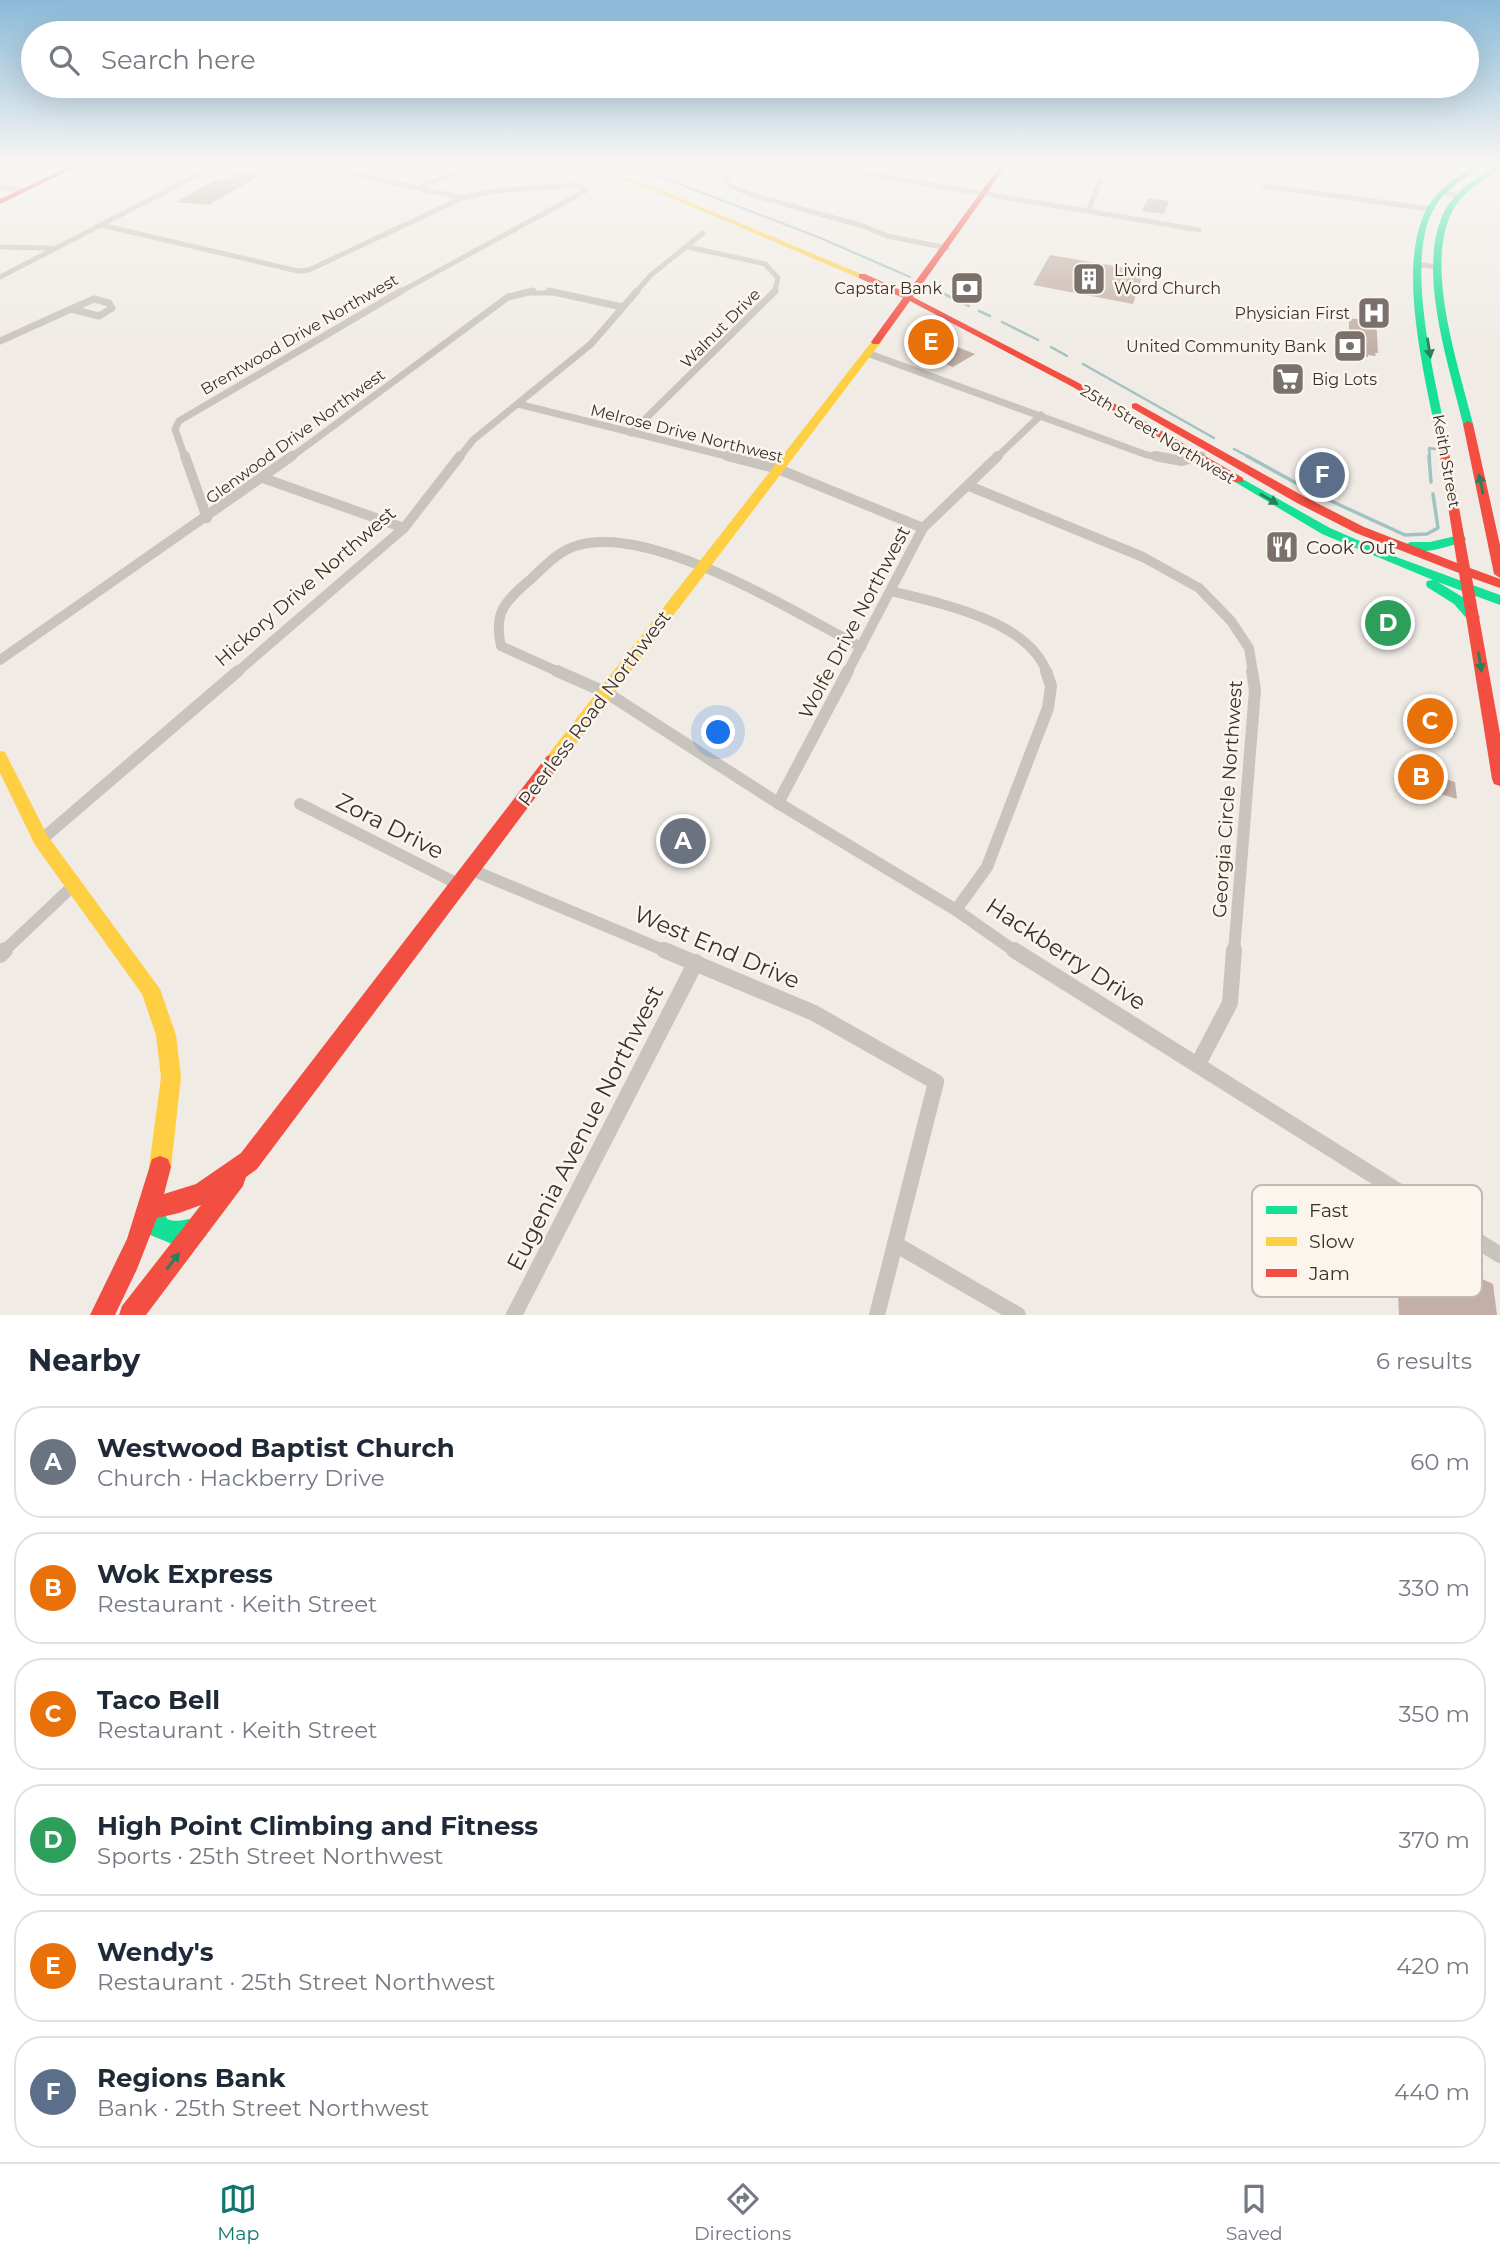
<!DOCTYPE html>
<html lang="en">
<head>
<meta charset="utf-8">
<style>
	:root { --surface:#fff; --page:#f6f6f7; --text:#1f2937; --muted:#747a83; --line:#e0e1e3; --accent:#0f766e }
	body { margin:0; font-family:Montserrat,sans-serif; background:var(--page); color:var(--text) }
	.you { position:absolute; left:719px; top:733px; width:24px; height:24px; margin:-18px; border:5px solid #fff; border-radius:50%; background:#1a73e8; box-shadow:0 0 0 10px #1a73e833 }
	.badge { display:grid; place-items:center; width:46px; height:46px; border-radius:50%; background:var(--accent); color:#fff; font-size:23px; font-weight:700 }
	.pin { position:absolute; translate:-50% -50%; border:4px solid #fff; box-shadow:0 2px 7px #0006 }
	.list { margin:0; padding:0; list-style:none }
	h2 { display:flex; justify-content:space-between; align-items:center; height:91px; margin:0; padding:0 28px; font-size:30px }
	h2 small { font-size:23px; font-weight:400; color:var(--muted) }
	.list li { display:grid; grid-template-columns:46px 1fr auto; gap:21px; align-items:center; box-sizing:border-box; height:112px; margin:0 14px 14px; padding:0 14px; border:2px solid var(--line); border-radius:28px }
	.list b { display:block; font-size:26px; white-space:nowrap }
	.list p { margin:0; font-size:23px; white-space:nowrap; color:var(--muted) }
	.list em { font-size:23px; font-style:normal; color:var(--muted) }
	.icon { flex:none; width:38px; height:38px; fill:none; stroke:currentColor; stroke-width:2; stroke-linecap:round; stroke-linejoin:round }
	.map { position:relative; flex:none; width:1500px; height:1315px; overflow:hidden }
	.search { position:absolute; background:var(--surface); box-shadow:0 7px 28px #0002; left:21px; right:21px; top:21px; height:77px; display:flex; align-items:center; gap:18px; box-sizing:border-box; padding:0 24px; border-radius:38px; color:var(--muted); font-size:26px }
	.sheet { height:847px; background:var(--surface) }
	nav { display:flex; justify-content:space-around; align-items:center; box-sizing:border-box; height:98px; border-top:2px solid var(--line); background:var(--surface); font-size:19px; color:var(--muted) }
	nav a { display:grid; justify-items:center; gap:4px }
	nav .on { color:var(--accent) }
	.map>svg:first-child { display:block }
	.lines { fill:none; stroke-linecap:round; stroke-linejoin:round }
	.stream-far2 { stroke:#a1c2c1; stroke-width:2 }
	.stream-far1 { stroke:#a1c2c1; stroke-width:2.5 }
	.stream { stroke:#a1c2c1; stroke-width:3.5 }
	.building { fill:#c3afa7 }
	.street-far4 { stroke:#c9c3be; stroke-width:5 }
	.street-far3 { stroke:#c9c3be; stroke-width:7 }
	.street-far2 { stroke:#c9c3be; stroke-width:10 }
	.street-far1 { stroke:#c9c3be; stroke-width:12 }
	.street { stroke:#c9c3be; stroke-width:16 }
	.fast { fill:#16e098; fill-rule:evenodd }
	.slow { fill:#ffcf43; fill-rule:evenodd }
	.jam { fill:#f24e42; fill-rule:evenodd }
	.oneway { fill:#2a7f5c }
	.labels { text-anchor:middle; stroke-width:5; stroke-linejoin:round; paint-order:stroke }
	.far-poi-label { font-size:16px; fill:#3b302b; stroke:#fbf5ee; text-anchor:end }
	.far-street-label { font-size:16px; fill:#3b302b; stroke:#fbf5ee }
	.poi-label { font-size:19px; fill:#3b302b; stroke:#fbf5ee; text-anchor:start }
	.street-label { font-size:19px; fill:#3b302b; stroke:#fbf5ee }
	.near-street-label { font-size:23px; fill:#3b302b; stroke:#fbf5ee }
	.key { fill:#fbf5ee; stroke:#c1bab4; stroke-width:2 }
	.key-label { font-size:19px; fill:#3b302b }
</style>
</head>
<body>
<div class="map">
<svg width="1500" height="1315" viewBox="0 0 1500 1315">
	<rect width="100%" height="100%" fill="#f0ebe5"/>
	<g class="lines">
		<!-- stream-far2 -->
		<g class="stream-far2">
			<polyline points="640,169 818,237 910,277"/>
			<polyline points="929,287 942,293"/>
		</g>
		<!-- stream-far1 -->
		<g class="stream-far1">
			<polyline points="938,291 969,306"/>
			<polyline points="979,311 990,316"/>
			<polyline points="1002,322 1038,340"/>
			<polyline points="1051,347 1067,356"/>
			<polyline points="1083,364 1214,438"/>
			<polyline points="1234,449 1251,458"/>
			<polyline points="1430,458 1429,448 1435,449"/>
		</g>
		<!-- stream -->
		<g class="stream">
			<polyline points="1247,456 1318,495 1405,535 1427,534 1438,528 1433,494"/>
			<polyline points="1429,456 1431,482"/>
		</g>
	</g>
	<!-- building -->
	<g class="building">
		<polygon points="241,172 262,174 209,205 175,202 216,180 226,180"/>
		<polygon points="1148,198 1169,201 1164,214 1142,211"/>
		<polygon points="1050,255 1144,271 1133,304 1033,285"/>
		<polygon points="1369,296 1385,299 1387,310 1387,319 1376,317 1378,353 1375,353 1376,356 1368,355 1368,357 1342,353 1341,334 1349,336 1349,318 1362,320 1363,298 1369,299"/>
		<polygon points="932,337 975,354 953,367 941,362 949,358 919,344"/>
		<polygon points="1406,707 1452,719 1455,735 1408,722"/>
		<polygon points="1401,758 1421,764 1422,772 1455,782 1457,799 1404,783"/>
		<polygon points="1404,1243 1493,1284 1497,1315 1399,1315 1397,1277 1406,1281"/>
	</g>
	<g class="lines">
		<!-- street-far4 -->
		<g class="street-far4">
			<polyline points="321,166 462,198"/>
			<polyline points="733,166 725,176 729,185 749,194 863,226 887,236 947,248"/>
			<polyline points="821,166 1199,230"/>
			<polyline points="1264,186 1430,209"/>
			<polyline points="0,187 21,190"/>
			<polyline points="421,187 471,166"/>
			<polyline points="1443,192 1458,196"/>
			<polyline points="1088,211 1101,179"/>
			<polyline points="101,225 298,271 309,270 462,198 494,191 576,185 587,190 398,293"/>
			<polyline points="0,247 52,248"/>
			<polyline points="688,247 765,264 778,278 774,293"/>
			<polyline points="1416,264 1436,267"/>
			<polyline points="0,277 215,166"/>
			<polyline points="520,293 563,293"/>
			<polyline points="635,293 651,275 703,233"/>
		</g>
		<!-- street-far3 -->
		<g class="street-far3">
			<polyline points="549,291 622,307"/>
			<polygon points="94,299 109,303 112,308 99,316 71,309"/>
			<polyline points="0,341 71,309"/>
			<polyline points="867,353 1147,455 1165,458"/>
			<polyline points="518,404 734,458"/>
			<polyline points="631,433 775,291"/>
			<polyline points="185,458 175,429 179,421 401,291"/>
			<polyline points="290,458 508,297 533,291"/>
			<polyline points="459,458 473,440 591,344 637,291"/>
			<polyline points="996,458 1041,415"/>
			<polyline points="1192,458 1202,455"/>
		</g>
		<!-- street-far2 -->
		<g class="street-far2">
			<polyline points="185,456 207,518"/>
			<polyline points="727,456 778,469 923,528"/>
			<polyline points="1155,456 1182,461 1198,456"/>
			<polyline points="263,478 404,528"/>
			<polyline points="969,486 1143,557 1199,588 1231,621 1249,648 1253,673"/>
			<path d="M891,591c47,12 138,29 156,82"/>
			<polyline points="0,660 292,456"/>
			<polyline points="236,673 404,528 460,456"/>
			<path d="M561,673l-60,-27c-8,-35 5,-45 30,-67 14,-13 28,-29 48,-34 75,-20 215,67 282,102"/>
			<polyline points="847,673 923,528 998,456"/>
		</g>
		<!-- street-far1 -->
		<g class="street-far1">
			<polyline points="557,671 607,693 778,803 956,910 1016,952"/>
			<polyline points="778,803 848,671"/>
			<polyline points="300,804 460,885"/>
			<polyline points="41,840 238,671"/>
			<polyline points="472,870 668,952"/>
			<polyline points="956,910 987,867 1048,708 1051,686 1046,671"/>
			<polyline points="3,952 74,885"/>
			<polyline points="1234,952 1255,690 1252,671"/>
		</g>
		<!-- street -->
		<g class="street">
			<polyline points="664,950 814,1013 936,1082 877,1315"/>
			<polyline points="1014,950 1500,1255"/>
			<polyline points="0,955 5,950"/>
			<polyline points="1198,1064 1230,1003 1234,950"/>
			<polyline points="895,1244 1018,1315"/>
			<polyline points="514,1315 696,962"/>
		</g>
		<!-- fast -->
		<g class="fast">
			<path d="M1474,166h7c-15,12 -33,21 -45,39 -35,54 2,183 13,244l-5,3 -5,-3c-12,-66 -42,-173 -15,-235 10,-22 30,-36 50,-48z"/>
			<path d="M1496,166h4v3c-18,11 -39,24 -48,43 -28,55 7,155 21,212l-5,3 -5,-3c-14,-60 -47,-154 -19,-212 11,-21 33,-35 52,-46z"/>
			<polygon points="1239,477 1330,528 1399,558 1500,595 1500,605 1438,582 1464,598 1480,617 1478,620 1468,620 1454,604 1427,587 1426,584 1427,581 1433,580 1322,534 1235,482 1233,480"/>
			<path d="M1460,535l4,1 2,3 -2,3c-16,4 -46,16 -60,4l6,-4h20z"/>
			<path d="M152,1196l8,3 7,20c14,6 25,-5 39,1l3,8 -3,8 -31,9 -25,-10 -9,-28 3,-8z"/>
		</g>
		<!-- slow -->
		<g class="slow">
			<polygon points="581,166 590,166 659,189 866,276 859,278 655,191"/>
			<polygon points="873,340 881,342 559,766 553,767 547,766 545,761 547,756"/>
			<polygon points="1495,549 1500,551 1500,562 1496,561 1489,553"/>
			<polygon points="0,751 5,752 47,835 160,989 176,1035 181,1077 171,1167 168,1175 160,1178 152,1175 149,1167 161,1077 156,1035 142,994 35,845 0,773"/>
		</g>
		<!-- jam -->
		<g class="jam">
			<polygon points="71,166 78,166 0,204 0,199"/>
			<polygon points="1000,166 1006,166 913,297 1077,382 1243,478 1243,482 1235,482 1071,386 910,301 879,344 873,344 871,342 903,298 859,278 859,274 865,274 907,293"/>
			<polygon points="1136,403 1305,497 1364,527 1457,563 1439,449 1440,447 1448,447 1470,568 1500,579 1500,588 1472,578 1500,734 1500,786 1494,784 1492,779 1459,573 1356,533 1297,503 1132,408 1132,404"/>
			<polygon points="1468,421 1473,424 1500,545 1500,578 1494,574 1463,424"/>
			<polygon points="553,755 559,756 561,761 559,766 257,1169 246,1177 243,1186 146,1315 119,1315 122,1306 201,1205 179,1213 157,1218 137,1269 115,1315 90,1315 127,1239 152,1159 160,1156 168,1159 171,1167 164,1194 196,1184 241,1153 547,756"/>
		</g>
	</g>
	<!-- one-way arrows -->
	<defs><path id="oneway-solid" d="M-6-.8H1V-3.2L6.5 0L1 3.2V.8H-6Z" transform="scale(1.75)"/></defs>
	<g class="oneway">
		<use href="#oneway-solid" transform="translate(1429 348) rotate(81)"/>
		<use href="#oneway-solid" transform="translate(1481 484) rotate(-102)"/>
		<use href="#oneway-solid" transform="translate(1269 499) rotate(30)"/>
		<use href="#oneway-solid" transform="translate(1480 662) rotate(81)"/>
		<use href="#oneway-solid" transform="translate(173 1261) rotate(-53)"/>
	</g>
	<!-- sky -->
	<linearGradient id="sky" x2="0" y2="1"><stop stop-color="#8bbad8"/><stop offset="0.47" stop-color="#f8f6f3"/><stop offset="1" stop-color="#f8f6f3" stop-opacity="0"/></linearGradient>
	<rect width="1500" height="350" fill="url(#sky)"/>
	<!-- icons -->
	<defs>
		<symbol id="building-square" viewBox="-11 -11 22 22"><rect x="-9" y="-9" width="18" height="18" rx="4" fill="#7a716c" stroke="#fbf5ee"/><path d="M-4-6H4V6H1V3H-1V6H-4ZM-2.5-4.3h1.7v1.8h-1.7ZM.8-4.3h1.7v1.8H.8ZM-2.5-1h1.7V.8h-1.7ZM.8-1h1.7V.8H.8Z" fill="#fff"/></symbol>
		<symbol id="bank-square" viewBox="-11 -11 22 22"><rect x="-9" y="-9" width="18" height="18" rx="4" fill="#7a716c" stroke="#fbf5ee"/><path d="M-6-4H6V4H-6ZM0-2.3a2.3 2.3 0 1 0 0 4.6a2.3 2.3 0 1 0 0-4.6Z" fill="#fff"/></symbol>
		<symbol id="hospital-square" viewBox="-11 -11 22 22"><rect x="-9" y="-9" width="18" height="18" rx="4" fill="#7a716c" stroke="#fbf5ee"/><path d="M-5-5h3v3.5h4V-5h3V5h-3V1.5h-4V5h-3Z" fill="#fff"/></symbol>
		<symbol id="supermarket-square" viewBox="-11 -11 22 22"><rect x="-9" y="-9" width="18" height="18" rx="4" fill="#7a716c" stroke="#fbf5ee"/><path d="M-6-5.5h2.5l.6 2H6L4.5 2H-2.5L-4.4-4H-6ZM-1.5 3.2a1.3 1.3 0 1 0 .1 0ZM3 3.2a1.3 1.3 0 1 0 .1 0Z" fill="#fff"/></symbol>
		<symbol id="restaurant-square" viewBox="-11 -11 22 22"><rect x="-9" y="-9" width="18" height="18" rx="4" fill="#7a716c" stroke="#fbf5ee"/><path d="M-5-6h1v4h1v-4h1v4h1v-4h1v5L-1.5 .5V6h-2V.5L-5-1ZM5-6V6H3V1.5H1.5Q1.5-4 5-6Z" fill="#fff"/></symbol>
	</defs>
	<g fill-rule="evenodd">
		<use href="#building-square" x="1070" y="260" width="38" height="38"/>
		<use href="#bank-square" x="948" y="269" width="38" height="38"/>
		<use href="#hospital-square" x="1355" y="294" width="38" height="38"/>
		<use href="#bank-square" x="1331" y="327" width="38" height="38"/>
		<use href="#supermarket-square" x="1269" y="360" width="38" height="38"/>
		<use href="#restaurant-square" x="1263" y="528" width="38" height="38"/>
	</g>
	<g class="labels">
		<!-- far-poi labels -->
		<g class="far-poi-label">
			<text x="1114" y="276" text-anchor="start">Living<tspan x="1114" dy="18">Word Church</tspan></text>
			<text x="942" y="294">Capstar Bank</text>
			<text x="1350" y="319">Physician First</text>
			<text x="1326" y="352">United Community Bank</text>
			<text x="1312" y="385" text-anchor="start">Big Lots</text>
		</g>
		<!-- far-street labels -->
		<g class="far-street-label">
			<text transform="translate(720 328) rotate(-45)" y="6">Walnut Drive</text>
			<text transform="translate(299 334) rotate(-30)" y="6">Brentwood Drive Northwest</text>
			<text transform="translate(687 433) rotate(14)" y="6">Melrose Drive Northwest</text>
			<text transform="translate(1158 434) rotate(31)" y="6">25th Street Northwest</text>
			<text transform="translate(295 436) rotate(-36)" y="6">Glenwood Drive Northwest</text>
			<text transform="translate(1447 461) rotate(80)" y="6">Keith Street</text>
		</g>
		<!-- poi labels -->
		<g class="poi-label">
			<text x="1306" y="554">Cook Out</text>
		</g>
		<!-- street labels -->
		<g class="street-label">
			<text transform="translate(305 586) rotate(-41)" y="7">Hickory Drive Northwest</text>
			<text transform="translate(854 622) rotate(-62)" y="7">Wolfe Drive Northwest</text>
			<text transform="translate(594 708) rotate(-53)" y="7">Peerless Road Northwest</text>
			<text transform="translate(1227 799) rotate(-86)" y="7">Georgia Circle Northwest</text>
		</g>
		<!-- near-street labels -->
		<g class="near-street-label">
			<text transform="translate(390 826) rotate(27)" y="8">Zora Drive</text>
			<text transform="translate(717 947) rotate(23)" y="8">West End Drive</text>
			<text transform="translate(1066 954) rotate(33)" y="8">Hackberry Drive</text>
			<text transform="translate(585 1128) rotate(-63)" y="8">Eugenia Avenue Northwest</text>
		</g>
	</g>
	<!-- legend -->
	<rect x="1252" y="1185" width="230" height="112" rx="10" class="key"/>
	<rect x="1266" y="1206" width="31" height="8" fill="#16e098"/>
	<rect x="1266" y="1237" width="31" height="9" fill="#ffcf43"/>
	<rect x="1266" y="1269" width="31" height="8" fill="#f24e42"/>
	<g class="key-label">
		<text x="1309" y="1217">Fast</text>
		<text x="1309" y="1248">Slow</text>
		<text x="1309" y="1280">Jam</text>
	</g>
</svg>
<div class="you"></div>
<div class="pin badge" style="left:683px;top:841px;background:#6b7280">A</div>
<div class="pin badge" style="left:1421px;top:777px;background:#e8710a">B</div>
<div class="pin badge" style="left:1430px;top:721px;background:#e8710a">C</div>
<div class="pin badge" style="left:1388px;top:623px;background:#2e9e5b">D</div>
<div class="pin badge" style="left:931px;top:342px;background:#e8710a">E</div>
<div class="pin badge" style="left:1322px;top:475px;background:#5c6f8a">F</div>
<div class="search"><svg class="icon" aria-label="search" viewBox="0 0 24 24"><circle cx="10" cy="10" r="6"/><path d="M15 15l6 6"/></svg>Search here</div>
</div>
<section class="sheet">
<h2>Nearby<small>6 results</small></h2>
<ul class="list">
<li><span class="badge" style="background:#6b7280">A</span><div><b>Westwood Baptist Church</b><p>Church · Hackberry Drive</p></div><em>60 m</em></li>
<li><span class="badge" style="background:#e8710a">B</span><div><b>Wok Express</b><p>Restaurant · Keith Street</p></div><em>330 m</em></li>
<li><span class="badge" style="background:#e8710a">C</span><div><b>Taco Bell</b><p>Restaurant · Keith Street</p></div><em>350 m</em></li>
<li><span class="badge" style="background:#2e9e5b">D</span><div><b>High Point Climbing and Fitness</b><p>Sports · 25th Street Northwest</p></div><em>370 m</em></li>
<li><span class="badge" style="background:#e8710a">E</span><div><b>Wendy's</b><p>Restaurant · 25th Street Northwest</p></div><em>420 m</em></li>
<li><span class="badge" style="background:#5c6f8a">F</span><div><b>Regions Bank</b><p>Bank · 25th Street Northwest</p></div><em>440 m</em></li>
</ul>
</section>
<nav>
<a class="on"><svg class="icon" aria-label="map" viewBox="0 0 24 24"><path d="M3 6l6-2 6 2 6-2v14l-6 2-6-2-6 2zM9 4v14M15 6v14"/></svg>Map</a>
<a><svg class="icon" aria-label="directions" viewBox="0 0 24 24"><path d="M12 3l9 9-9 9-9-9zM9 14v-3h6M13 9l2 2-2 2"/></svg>Directions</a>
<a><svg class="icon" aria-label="saved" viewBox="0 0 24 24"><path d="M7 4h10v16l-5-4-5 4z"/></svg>Saved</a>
</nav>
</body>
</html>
